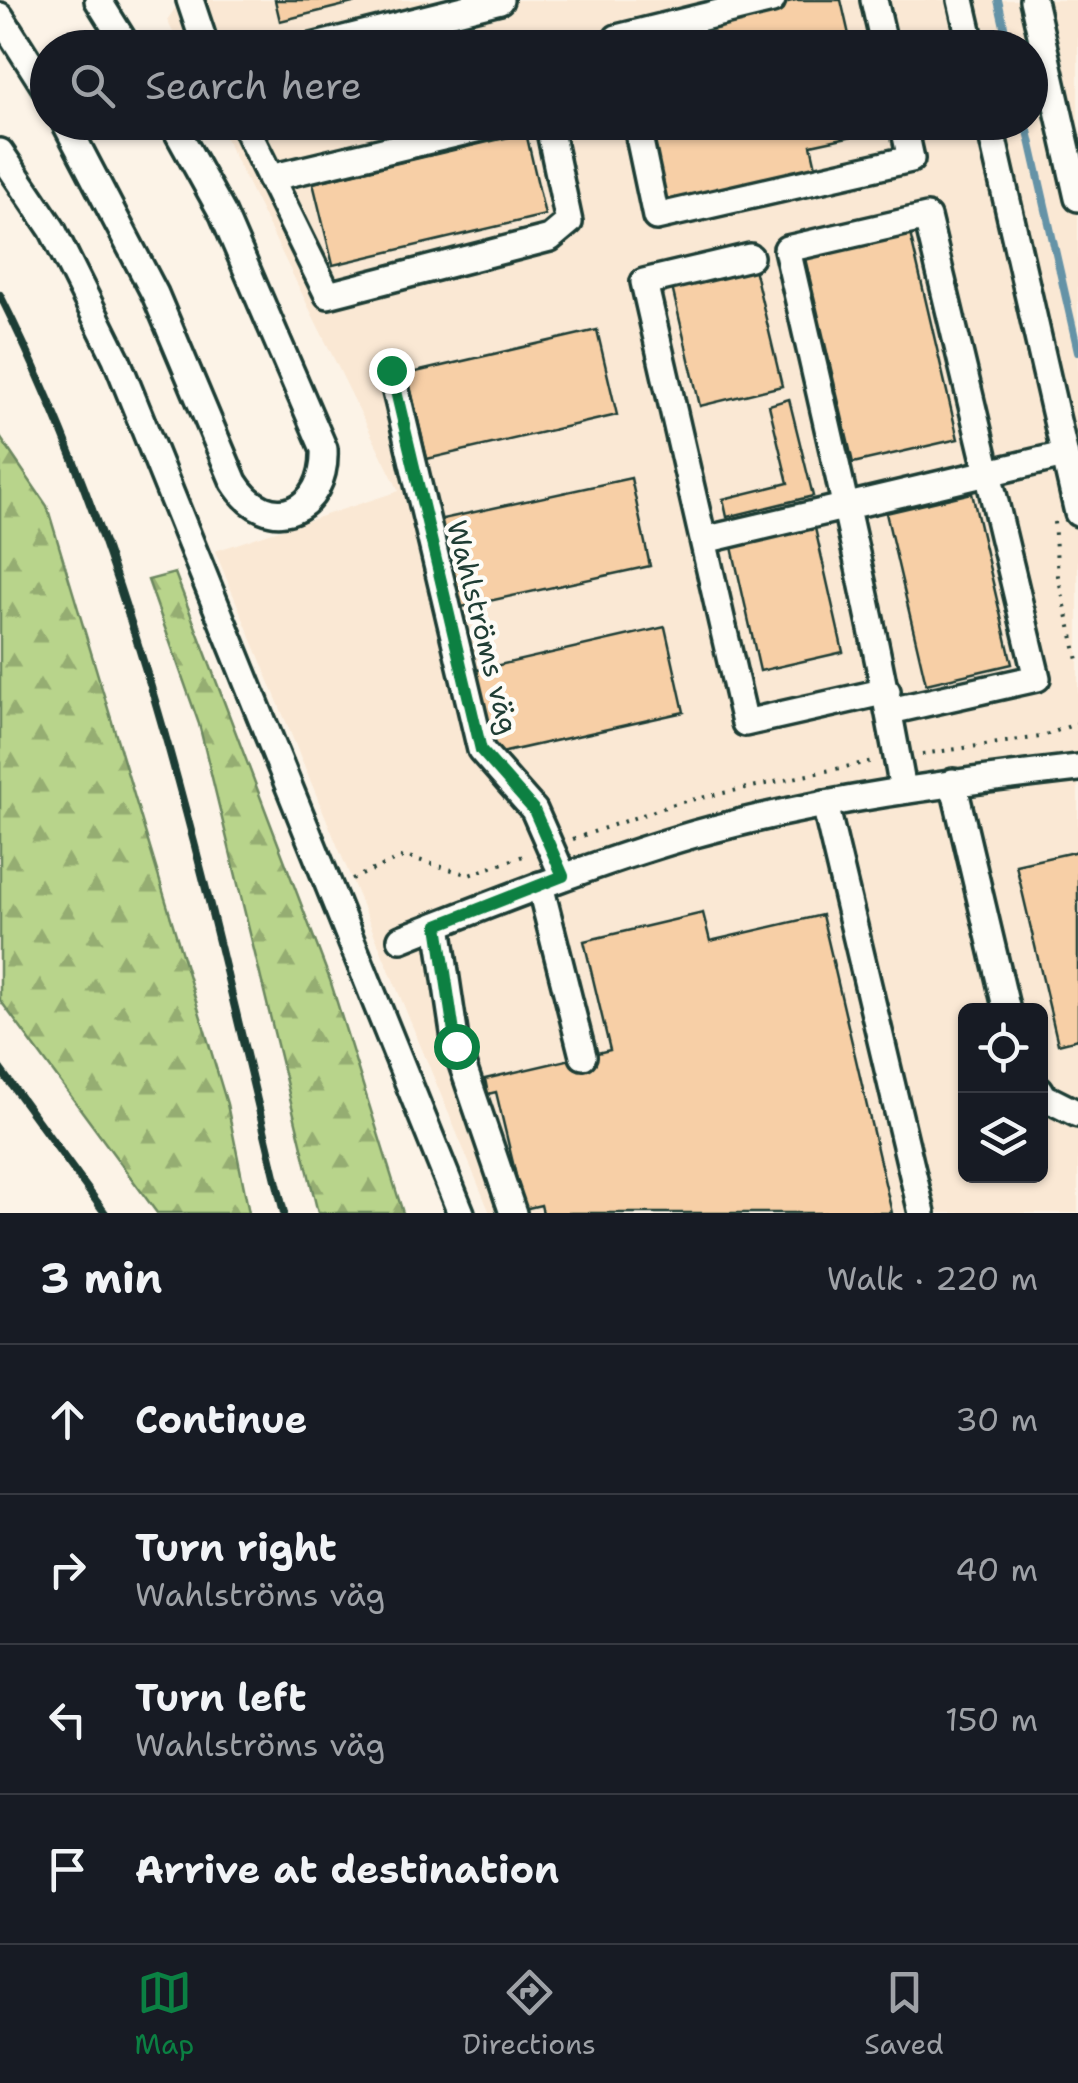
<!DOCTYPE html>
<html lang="en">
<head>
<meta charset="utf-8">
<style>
	:root { --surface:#171b24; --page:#242831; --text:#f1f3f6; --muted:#9ea1a6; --line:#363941; --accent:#0b8043 }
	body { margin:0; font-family:"Shantell Sans",sans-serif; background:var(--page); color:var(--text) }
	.controls { position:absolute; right:30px; bottom:30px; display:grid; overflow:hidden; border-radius:15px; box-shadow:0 2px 8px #0004 }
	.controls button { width:90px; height:90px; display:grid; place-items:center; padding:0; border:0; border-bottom:2px solid var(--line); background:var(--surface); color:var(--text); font:50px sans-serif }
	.stop { position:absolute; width:30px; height:30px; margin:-22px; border:8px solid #0b8043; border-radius:50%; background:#fff }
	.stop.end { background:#0b8043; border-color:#fff; box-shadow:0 2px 10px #0008 }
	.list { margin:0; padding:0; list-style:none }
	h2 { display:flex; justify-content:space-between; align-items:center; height:130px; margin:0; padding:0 40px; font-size:42px }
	h2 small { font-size:32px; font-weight:400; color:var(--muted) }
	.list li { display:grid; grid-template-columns:65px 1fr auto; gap:30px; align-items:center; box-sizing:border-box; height:150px; padding:0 40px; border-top:2px solid var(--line) }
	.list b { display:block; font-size:38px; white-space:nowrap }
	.list p { margin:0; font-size:32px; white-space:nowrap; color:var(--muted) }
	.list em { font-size:32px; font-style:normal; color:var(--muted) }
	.icon { flex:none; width:55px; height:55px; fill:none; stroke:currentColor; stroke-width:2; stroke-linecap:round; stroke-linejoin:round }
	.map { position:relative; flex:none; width:1078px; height:1213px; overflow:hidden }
	.search { position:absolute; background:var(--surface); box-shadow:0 2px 8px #0004; left:30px; right:30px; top:30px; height:110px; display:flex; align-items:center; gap:25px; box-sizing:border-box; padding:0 35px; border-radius:55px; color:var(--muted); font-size:38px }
	.sheet { height:730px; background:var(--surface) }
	nav { display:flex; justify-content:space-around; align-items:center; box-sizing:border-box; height:140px; border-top:2px solid var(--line); background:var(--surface); font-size:28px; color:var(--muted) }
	nav a { display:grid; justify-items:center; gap:5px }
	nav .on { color:var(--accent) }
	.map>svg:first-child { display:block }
	.built { fill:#fae8d4; fill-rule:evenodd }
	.forest { fill:url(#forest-firs); stroke:#6c8860; stroke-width:2.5 }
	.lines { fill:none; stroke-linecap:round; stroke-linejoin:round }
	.stream { stroke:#6593a7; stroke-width:8 }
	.building { fill:#f7cfa6; stroke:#1f3d34; stroke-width:2.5 }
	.minor-casing { stroke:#1f3d34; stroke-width:32 }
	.path { stroke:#1f3d34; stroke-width:4; stroke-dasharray:2.5 8; stroke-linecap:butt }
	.minor { stroke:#fdfcf7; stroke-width:25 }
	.rail { stroke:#1f3d34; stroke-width:8 }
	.route { stroke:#0b8043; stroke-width:12 }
	.labels { text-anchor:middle; stroke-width:9; stroke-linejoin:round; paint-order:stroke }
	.street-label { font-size:28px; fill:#1f3d34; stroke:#fdfcf7 }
</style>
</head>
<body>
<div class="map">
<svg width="1078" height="1213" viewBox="0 0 1078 1213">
	<defs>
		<pattern id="forest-firs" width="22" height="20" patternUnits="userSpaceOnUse" patternTransform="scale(2.5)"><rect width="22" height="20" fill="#b8d48b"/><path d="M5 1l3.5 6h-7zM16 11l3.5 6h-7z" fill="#95ad72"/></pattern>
	</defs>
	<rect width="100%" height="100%" fill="#fcf3e7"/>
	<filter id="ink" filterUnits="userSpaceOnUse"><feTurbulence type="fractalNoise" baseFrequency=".01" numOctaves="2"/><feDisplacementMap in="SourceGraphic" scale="20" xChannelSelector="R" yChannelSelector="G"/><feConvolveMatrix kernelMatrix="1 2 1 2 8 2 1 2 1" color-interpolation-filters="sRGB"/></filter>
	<g filter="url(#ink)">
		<!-- built -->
		<path class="built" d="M181,0h897v1213h-588l-275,-662 184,-60 -181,-368 812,-1v-74h-849l-14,-28zM966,1011h74v165h-74z"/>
		<!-- forest -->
		<g class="forest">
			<polygon points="0,437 47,506 227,1104 249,1213 157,1213 0,1000"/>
			<polygon points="175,573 330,980 403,1213 318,1213 199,724 148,580"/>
		</g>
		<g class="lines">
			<!-- stream -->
			<g class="stream">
				<polyline points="998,0 1009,48"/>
				<polyline points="1026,122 1078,351"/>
			</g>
		</g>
		<!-- building -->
		<g class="building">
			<polygon points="275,0 365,0 280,21"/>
			<polygon points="796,0 841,0 852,48 637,48 636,43 781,10 780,4"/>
			<polygon points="654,122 869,122 871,132 811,145 816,167 665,201 651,140 658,138"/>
			<polygon points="526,133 545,215 333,265 313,183"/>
			<polygon points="909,229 958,439 853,463 804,254"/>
			<polygon points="753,264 782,386 700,406 671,283"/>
			<polygon points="597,330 617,415 427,459 407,374"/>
			<polygon points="789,399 813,496 727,517 723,499 788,483 769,405"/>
			<polygon points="631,478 650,566 457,608 438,520"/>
			<polygon points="972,493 1012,664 926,684 886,513"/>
			<polygon points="815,528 843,652 760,671 732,547"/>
			<polygon points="665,627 684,712 492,755 473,671"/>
			<polygon points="1078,851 1078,1039 1058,1044 1016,865"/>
			<polygon points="703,913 710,941 822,915 892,1213 543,1213 541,1205 524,1209 496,1092 488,1094 485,1079 610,1050 584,941"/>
		</g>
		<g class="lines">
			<defs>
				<g id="minor">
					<polyline points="98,0 128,48"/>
					<polyline points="190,0 206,48"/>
					<polyline points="874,0 885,48"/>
					<polyline points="961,0 972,48"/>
					<polyline points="1033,0 1078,198"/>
					<polyline points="0,16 48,92"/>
					<polyline points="308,48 500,0"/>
					<polyline points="619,48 617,38 772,0"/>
					<path d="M65,122l90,172 79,188c35,56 93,29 90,-33l-101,-235 -51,-92"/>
					<polyline points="243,122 328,295 550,238 569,222 548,122"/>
					<polyline points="636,122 656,217 911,159 903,122"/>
					<polyline points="989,122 1078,513"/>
					<polyline points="0,152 52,229 116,358 461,1213"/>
					<polyline points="270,178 505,122"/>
					<polyline points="750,257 644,282 745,723 887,691"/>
					<polyline points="391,370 481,750 534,810 563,876"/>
					<polyline points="704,540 1064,455"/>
					<path d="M890,711l147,-33 -110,-461 -140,32c41,180 84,359 116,541"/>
					<polyline points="953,782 1007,1011"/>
					<polyline points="825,804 922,1213"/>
					<polyline points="540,885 583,1056"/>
					<polyline points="438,925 456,1046 513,1213"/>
					<path d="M401,939c97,-38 194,-76 294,-105 126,-35 254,-51 383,-66"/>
					<polyline points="1040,1090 1044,1097 1078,1114"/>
				</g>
			</defs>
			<!-- minor casing -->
			<use href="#minor" class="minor-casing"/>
			<!-- path -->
			<g class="path">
				<polyline points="1054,522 1058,576 1078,660"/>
				<polyline points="922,754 1040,737 1078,723"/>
				<polyline points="573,839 677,803 873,761"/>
				<polyline points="352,879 405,856 469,875 526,855"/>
			</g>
			<!-- minor -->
			<use href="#minor" class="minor"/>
			<!-- rail -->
			<g class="rail">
				<path d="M0,295c145,289 208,606 284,918"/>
				<polyline points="0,1069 105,1213"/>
			</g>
		</g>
	</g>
	<g class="lines" filter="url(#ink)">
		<!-- route -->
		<polyline class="route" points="391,370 481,750 534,810 563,876 438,925 456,1046"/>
	</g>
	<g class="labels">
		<!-- street labels -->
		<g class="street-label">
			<text transform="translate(483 627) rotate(76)" y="10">Wahlströms väg</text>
		</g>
	</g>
</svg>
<div class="controls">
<button><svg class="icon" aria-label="locate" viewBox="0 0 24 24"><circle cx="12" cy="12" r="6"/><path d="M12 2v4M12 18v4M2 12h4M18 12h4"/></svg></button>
<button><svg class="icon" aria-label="layers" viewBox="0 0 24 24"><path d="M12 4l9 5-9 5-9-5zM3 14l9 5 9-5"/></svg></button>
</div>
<div class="stop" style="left:456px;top:1046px"></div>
<div class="stop end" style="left:391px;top:370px"></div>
<div class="search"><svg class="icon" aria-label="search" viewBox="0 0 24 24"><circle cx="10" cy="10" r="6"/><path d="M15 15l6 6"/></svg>Search here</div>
</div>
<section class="sheet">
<h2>3 min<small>Walk · 220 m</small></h2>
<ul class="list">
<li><svg class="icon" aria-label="ahead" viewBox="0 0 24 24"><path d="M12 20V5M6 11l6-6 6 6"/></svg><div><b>Continue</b></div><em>30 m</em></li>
<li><svg class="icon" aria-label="right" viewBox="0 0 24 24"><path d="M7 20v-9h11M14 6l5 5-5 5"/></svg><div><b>Turn right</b><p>Wahlströms väg</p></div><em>40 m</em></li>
<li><svg class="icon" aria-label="left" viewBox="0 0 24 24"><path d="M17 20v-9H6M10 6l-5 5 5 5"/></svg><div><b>Turn left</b><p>Wahlströms väg</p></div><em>150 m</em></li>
<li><svg class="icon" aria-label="arrive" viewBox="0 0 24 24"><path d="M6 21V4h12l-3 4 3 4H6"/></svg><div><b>Arrive at destination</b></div></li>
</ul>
</section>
<nav>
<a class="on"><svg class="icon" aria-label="map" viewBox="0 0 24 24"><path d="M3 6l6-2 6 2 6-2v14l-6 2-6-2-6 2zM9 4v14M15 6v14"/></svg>Map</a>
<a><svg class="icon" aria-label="directions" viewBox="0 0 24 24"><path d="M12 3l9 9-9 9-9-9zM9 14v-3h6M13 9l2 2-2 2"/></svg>Directions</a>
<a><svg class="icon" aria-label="saved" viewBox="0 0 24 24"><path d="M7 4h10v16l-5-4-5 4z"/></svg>Saved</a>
</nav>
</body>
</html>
